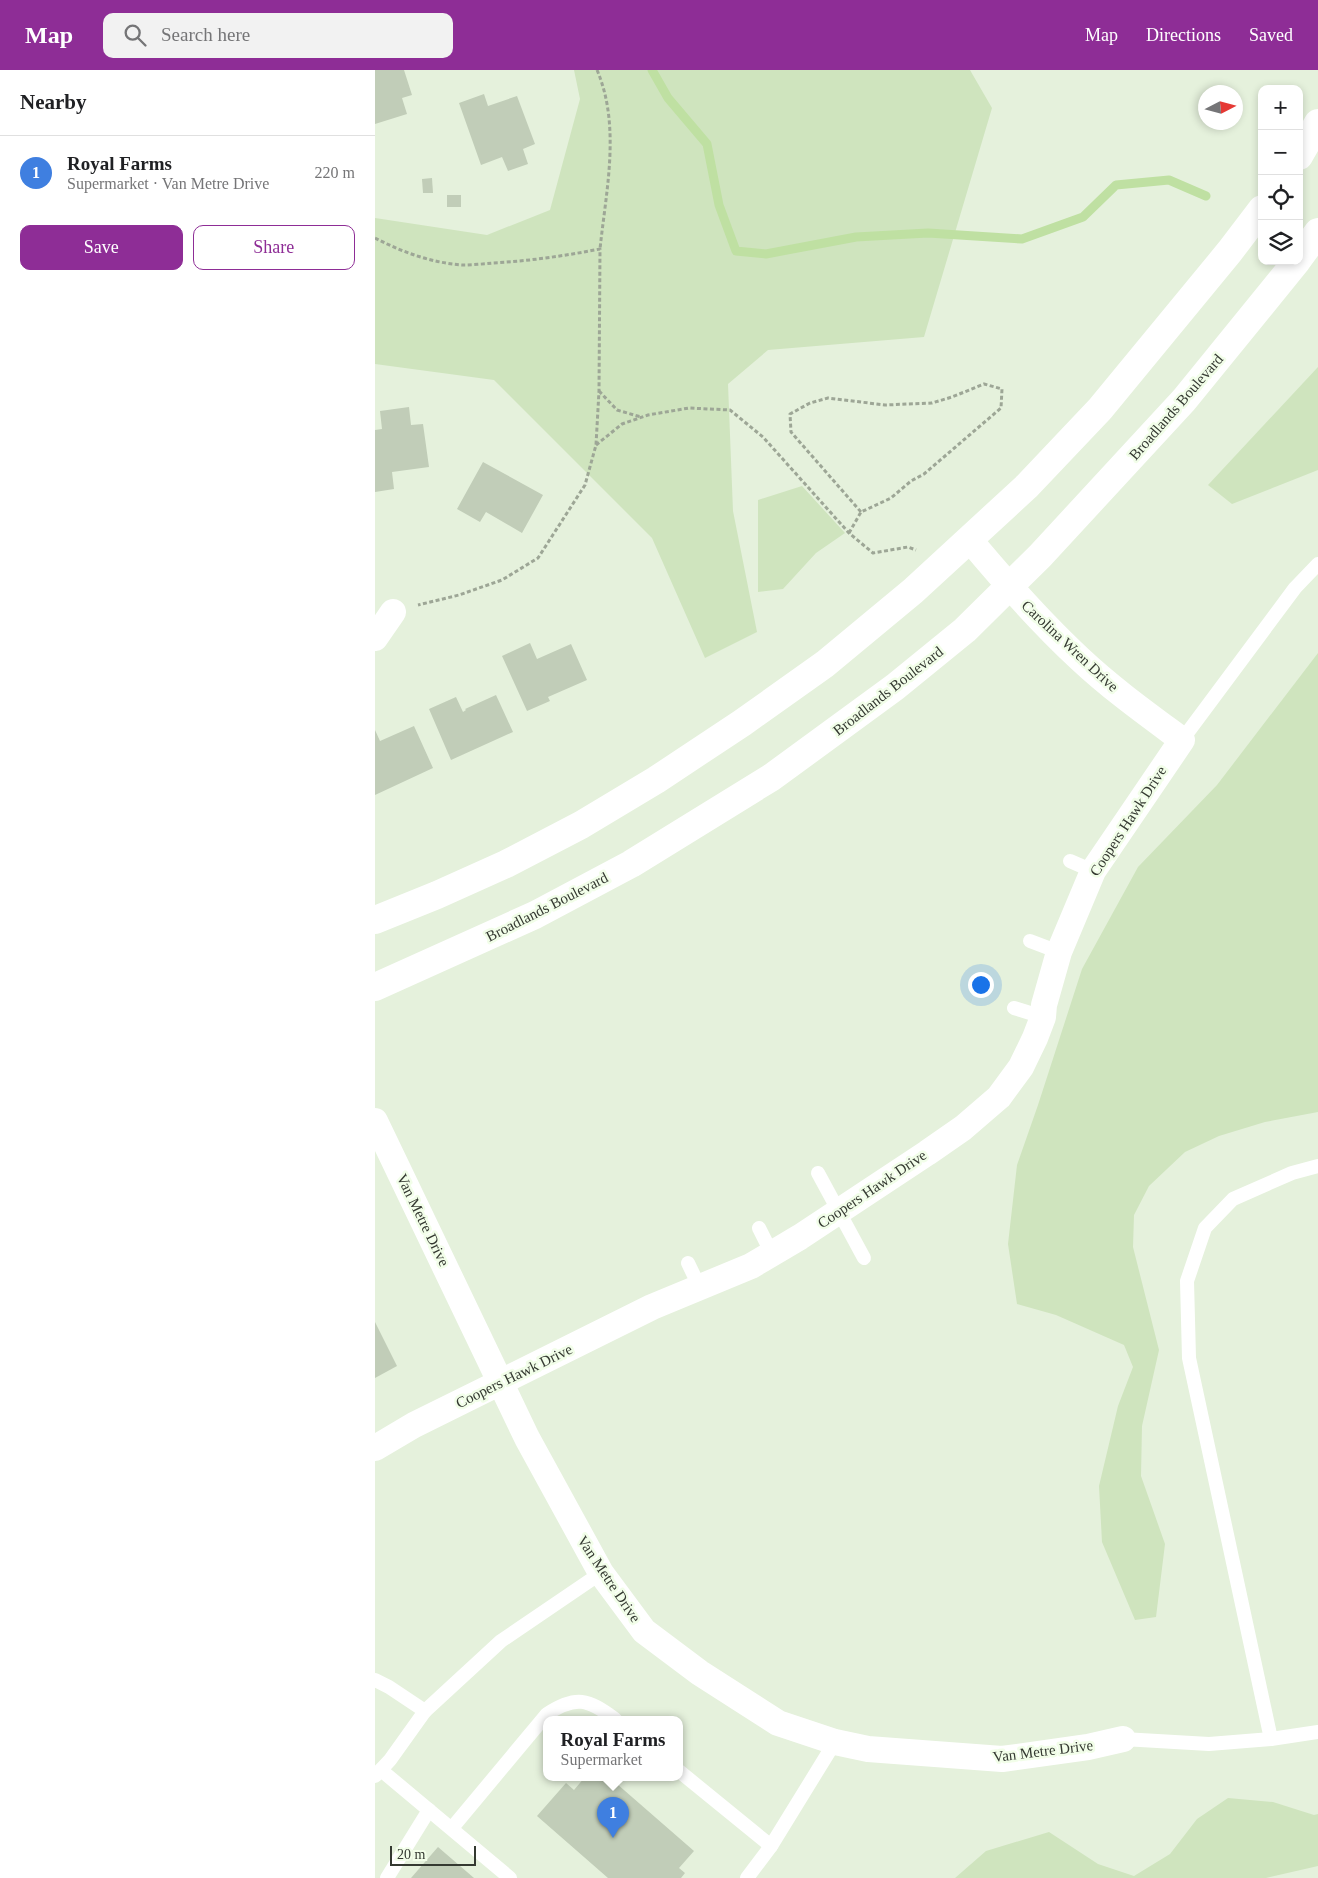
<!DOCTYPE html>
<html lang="en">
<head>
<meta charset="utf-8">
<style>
	:root { --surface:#fff; --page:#f2f2f2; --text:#202124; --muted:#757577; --line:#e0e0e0; --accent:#8e2d96 }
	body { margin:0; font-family:"Times New Roman",serif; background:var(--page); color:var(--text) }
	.controls { position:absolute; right:15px; top:15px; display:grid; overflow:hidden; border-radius:10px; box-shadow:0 2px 8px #0003 }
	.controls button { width:45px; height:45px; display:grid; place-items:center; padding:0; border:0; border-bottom:1px solid var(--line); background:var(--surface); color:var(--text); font:25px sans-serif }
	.compass { position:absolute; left:823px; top:15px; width:45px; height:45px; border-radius:50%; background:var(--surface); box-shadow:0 2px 8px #0003; rotate:84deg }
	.scale { position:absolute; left:15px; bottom:12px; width:86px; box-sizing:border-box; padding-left:5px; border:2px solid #343931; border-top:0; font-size:14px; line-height:18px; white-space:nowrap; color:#343931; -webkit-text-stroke:4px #f2fee9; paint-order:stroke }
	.you { position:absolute; left:605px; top:914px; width:18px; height:18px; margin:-12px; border:4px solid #fff; border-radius:50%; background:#1a73e8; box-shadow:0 0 0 8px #1a73e833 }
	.badge { display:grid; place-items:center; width:32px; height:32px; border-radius:50%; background:var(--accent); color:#fff; font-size:16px; font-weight:700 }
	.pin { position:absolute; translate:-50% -41px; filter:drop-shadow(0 1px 2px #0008) }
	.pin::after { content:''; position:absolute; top:26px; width:18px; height:15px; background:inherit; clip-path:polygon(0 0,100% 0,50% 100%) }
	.popup { position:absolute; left:168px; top:1646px; width:140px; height:65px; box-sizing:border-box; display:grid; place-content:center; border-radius:10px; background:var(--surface); filter:drop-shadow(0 1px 4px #0005); font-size:16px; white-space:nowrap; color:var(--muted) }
	.popup b { font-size:19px; color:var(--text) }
	.popup::after { content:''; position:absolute; left:50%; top:100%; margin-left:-10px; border:10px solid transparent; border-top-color:var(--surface) }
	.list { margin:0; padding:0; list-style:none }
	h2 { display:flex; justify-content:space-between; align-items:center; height:65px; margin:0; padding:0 20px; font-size:21px }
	h2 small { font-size:16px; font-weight:400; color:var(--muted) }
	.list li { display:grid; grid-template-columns:32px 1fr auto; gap:15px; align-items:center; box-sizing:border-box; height:75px; padding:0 20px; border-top:1px solid var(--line) }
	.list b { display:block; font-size:19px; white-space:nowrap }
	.list p { margin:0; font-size:16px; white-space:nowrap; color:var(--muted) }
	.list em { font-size:16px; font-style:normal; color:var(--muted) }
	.actions { display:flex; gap:10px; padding:15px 20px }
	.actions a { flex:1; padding:11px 0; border:1px solid var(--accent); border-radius:10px; text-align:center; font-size:18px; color:var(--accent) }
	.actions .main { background:var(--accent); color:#fff }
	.icon { flex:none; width:28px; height:28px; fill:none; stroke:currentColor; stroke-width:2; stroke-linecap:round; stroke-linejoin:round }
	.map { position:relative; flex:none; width:943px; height:1808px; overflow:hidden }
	header { display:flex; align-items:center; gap:30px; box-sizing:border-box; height:70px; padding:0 25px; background:var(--accent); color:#fff }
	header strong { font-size:24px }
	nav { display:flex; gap:28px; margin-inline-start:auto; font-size:18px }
	.search { width:350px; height:45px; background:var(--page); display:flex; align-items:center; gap:12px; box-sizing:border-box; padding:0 18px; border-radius:10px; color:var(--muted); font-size:19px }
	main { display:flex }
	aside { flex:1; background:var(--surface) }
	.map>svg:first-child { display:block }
	.green { fill:#cfe4be }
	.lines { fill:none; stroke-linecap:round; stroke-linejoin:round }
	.stream { stroke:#bfe0a2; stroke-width:9 }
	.building { fill:#c1cdb8 }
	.path { stroke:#9da696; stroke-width:3; stroke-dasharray:4 2.5; stroke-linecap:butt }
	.lane { stroke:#fff; stroke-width:14 }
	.street { stroke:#fff; stroke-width:26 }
	.secondary { stroke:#fff; stroke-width:28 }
	.labels { text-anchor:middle; stroke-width:5; stroke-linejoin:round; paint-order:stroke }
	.street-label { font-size:15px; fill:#343931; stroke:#f2fee9 }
</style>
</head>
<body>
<header>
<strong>Map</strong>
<div class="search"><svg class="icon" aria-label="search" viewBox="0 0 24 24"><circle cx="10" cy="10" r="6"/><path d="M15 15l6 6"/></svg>Search here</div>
<nav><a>Map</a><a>Directions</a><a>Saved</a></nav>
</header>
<main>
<aside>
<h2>Nearby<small></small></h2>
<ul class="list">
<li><span class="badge" style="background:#3f7fe0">1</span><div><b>Royal Farms</b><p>Supermarket · Van Metre Drive</p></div><em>220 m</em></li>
</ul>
<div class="actions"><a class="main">Save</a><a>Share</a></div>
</aside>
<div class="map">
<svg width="943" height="1808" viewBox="0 0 943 1808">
	<rect width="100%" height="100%" fill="#e5f1dc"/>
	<!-- green -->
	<g class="green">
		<polygon points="199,0 595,0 617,38 549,267 393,280 353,314 358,441 382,562 330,588 277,468 119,310 0,294 0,148 112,165 175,140 205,29"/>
		<polygon points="943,297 943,400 857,434 833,415"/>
		<polygon points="427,416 470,463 441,483 408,519 383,522 383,430"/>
		<polygon points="943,583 943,1042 890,1052 844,1066 810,1082 774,1116 759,1145 758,1177 784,1280 767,1356 766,1406 790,1474 781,1547 760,1550 727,1472 724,1416 743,1336 758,1297 749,1275 681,1245 642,1234 633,1174 642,1095 663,1035 707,899 763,797 842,715"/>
		<polygon points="853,1728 898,1732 939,1745 943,1744 943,1796 891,1808 580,1808 611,1781 674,1762 723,1794 759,1806 795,1784 822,1749"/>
	</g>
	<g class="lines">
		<!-- stream -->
		<polyline class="stream" points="277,0 293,28 332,74 344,135 361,181 391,184 481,167 553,163 647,169 708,147 741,115 794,110 831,126"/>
	</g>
	<!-- building -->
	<g class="building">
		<polygon points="0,0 29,0 37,25 27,28 32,44 0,54"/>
		<polygon points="109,24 113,36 142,26 160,74 148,79 153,94 133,101 127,87 106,95 84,33"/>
		<polygon points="57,108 58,123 48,123 47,109"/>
		<rect x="72" y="125" width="14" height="12"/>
		<polygon points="34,337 36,355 48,354 54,397 17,402 19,419 0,422 0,360 7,359 5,341"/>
		<polygon points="108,392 168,425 147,463 111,442 105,452 82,439"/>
		<polygon points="155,573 162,589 196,574 212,610 173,627 175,631 152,641 127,586"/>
		<polygon points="121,625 138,662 76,690 54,639 81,627 88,642 91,640 90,639"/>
		<polygon points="39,656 58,698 0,725 0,660 5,671"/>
		<polygon points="0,1252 22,1296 0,1308"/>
		<polygon points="210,1707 234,1707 319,1781 304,1798 310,1803 306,1808 233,1808 162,1746 191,1713 199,1720"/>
		<polygon points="63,1777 99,1808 36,1808"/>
	</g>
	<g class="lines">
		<!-- path -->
		<g class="path">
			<path d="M222,0c24,56 9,121 3,179"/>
			<path d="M0,168c27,14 57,25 87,27 10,0 21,-1 31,-2 36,-2 71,-7 107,-14l-1,142 -3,54 -11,40 -47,73 -36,22 -43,15 -41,10"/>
			<polyline points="224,321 242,340 266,347"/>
			<polyline points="221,375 247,354 273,345 314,338 355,340 388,367 474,463 498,483 533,477 541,480"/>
			<polyline points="474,463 486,442 516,428 536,411 549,404 626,338 627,319 609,314 577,327 557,333 510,335 453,328 435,333 415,344 416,362 486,442"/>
		</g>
		<!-- lane -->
		<g class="lane">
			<polyline points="807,670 920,518 943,494"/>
			<polyline points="695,791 718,801"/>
			<polyline points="655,871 684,882"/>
			<polyline points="639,938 668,947"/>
			<polyline points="443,1103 489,1188"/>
			<polyline points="384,1158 397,1184"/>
			<polyline points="313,1193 325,1218"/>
			<polyline points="0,1610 14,1617 50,1641 126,1571 226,1503"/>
			<polyline points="748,1669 834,1674 896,1669 943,1662"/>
			<polyline points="896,1669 814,1288 812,1211 830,1158 858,1129 917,1103 943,1096"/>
			<polyline points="6,1700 135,1808"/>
			<polyline points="304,1701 396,1776"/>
			<polyline points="0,1706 15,1690 50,1641"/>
			<path d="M77,1758l95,-114c29,-19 41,-15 68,5"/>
			<polyline points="12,1808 54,1740"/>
			<polyline points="372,1808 396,1776 460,1672"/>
		</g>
		<!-- street -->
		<g class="street">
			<polyline points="0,568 18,542"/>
			<polyline points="0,1051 152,1368 226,1503 269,1561 325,1603 403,1653 460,1672 493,1679 627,1689 713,1677 748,1669"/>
			<path d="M0,1378l39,-23 238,-118 99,-41 49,-29 127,-84 36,-25 36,-31 22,-30 14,-29 8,-21 1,-12 15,-53 34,-81 89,-131c-35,-26 -70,-51 -102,-81 -40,-37 -76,-78 -111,-120"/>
		</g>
		<!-- secondary -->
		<g class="secondary">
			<polyline points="924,86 943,53"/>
			<polyline points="924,188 943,162"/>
			<polyline points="0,850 62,825 131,794 206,755 281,710 367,653 450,594 538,521 651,417 725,339 855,181 887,139"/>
			<polyline points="0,917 160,845 256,794 397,707 520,617 590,560 665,486 809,330 922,191"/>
		</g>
	</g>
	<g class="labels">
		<!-- street labels -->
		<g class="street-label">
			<text transform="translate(801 337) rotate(-49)" y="5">Broadlands Boulevard</text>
			<text transform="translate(695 576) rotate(43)" y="5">Carolina Wren Drive</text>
			<text transform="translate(513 621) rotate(-38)" y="5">Broadlands Boulevard</text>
			<text transform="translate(753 751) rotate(-57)" y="5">Coopers Hawk Drive</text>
			<text transform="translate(172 837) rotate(-27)" y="5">Broadlands Boulevard</text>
			<text transform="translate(497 1119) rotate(-34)" y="5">Coopers Hawk Drive</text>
			<text transform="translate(48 1150) rotate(64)" y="5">Van Metre Drive</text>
			<text transform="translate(139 1306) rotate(-26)" y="5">Coopers Hawk Drive</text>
			<text transform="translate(234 1509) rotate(56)" y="5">Van Metre Drive</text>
			<text transform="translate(668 1681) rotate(-7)" y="5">Van Metre Drive</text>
		</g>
	</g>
</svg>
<div class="controls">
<button>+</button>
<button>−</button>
<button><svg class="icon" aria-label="locate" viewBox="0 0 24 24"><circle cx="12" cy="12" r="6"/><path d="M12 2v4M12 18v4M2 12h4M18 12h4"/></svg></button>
<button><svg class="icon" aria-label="layers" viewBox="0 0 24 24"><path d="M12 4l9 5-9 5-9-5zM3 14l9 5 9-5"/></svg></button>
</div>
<svg class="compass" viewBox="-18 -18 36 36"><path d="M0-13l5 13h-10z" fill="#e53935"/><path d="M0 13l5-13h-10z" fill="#757577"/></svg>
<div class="scale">20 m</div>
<div class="you"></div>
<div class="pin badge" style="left:238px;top:1768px;background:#3f7fe0">1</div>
<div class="popup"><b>Royal Farms</b>Supermarket</div>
</div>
</main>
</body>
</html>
